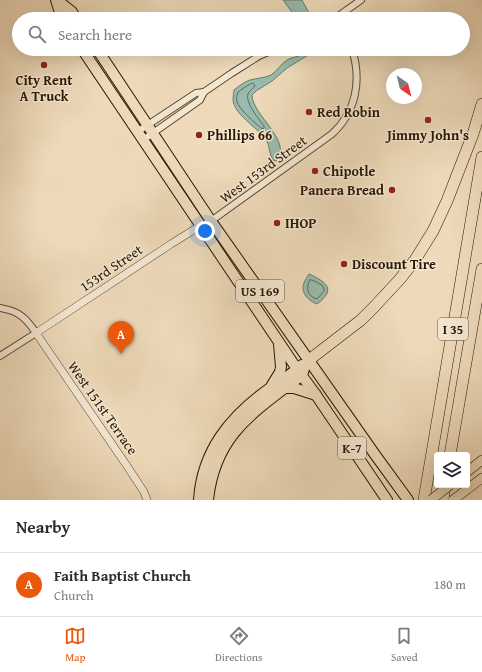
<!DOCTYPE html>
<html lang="en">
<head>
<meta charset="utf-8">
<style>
	:root { --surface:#fff; --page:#f7f7f7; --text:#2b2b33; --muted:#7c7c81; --line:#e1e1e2; --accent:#ea580c }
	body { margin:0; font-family:"Gentium Book Plus",serif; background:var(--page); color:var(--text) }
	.controls { position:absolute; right:12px; bottom:12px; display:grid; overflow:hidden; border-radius:4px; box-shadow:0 4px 16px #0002 }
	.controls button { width:36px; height:36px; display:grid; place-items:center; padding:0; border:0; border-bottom:1px solid var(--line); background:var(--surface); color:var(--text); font:20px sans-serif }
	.compass { position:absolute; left:386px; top:68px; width:36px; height:36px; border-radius:50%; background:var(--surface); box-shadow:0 4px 16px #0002; rotate:145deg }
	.you { position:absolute; left:205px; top:231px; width:14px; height:14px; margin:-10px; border:3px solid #fff; border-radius:50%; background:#1a73e8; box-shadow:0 0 0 6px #1a73e833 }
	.badge { display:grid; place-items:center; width:26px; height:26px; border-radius:50%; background:var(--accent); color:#fff; font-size:13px; font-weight:700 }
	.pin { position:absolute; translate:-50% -33px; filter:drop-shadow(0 1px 2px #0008) }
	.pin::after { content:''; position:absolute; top:21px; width:14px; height:12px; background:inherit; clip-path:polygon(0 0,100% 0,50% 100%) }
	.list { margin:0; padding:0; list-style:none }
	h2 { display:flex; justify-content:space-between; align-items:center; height:52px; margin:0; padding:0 16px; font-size:17px }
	h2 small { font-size:13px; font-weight:400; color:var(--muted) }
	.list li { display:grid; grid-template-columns:26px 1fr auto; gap:12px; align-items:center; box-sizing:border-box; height:64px; padding:0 16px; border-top:1px solid var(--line) }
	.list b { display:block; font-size:15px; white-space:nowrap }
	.list p { margin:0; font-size:13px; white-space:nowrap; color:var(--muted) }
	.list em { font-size:13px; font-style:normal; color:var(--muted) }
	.icon { flex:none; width:22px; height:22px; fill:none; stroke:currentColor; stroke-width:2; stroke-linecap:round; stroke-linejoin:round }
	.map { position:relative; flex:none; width:482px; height:500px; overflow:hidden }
	.search { position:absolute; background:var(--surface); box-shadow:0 4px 16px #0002; left:12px; right:12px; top:12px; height:44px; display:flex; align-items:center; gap:10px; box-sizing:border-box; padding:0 14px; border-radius:22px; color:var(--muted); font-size:15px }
	.sheet { height:116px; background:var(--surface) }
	nav { display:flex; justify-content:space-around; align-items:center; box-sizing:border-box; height:56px; border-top:1px solid var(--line); background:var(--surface); font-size:11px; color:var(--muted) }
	nav a { display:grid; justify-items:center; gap:2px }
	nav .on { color:var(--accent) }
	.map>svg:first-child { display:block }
	.water { fill:#99bbae; stroke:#6b7969 }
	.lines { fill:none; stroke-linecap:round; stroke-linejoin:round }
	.shore { stroke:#606858; stroke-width:1 }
	.minor-casing { stroke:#58472f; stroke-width:8 }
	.tertiary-casing { stroke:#58472f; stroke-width:8 }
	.primary-casing { stroke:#261601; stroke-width:10 }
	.trunk-casing { stroke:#261601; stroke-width:12 }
	.motorway-casing { stroke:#261601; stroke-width:12 }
	.minor { stroke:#f4e7d2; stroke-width:6 }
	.tertiary { stroke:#f4e7d2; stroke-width:7 }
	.primary { stroke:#eedaba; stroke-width:9 }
	.trunk { stroke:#eedaba; stroke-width:10 }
	.motorway { stroke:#eedaba; stroke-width:11 }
	.primary-bridge-casing { stroke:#261601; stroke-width:10; stroke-linecap:butt }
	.primary-bridge { stroke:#eedaba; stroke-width:9 }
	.poi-dot { fill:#8f2418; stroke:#f4e7d2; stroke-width:1.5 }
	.labels { text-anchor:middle; stroke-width:3; stroke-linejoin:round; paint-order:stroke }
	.shield { fill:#f4e7d2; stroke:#645540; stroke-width:1 }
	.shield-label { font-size:13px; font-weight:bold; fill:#261601 }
	.poi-label { font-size:14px; font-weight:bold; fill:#261601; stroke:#f4e7d2; text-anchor:start }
	.street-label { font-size:14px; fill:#261601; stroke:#f4e7d2 }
</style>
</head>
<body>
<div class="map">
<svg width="482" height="500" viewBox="0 0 482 500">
	<rect width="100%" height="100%" fill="#eedaba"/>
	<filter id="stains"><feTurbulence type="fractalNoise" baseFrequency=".005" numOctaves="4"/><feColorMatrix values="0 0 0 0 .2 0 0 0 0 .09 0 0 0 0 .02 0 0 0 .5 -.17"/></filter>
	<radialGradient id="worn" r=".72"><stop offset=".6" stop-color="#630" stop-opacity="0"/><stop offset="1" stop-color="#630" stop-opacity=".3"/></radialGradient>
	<!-- water -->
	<g class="water">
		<polygon points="283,0 302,0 310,15 311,19 297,19"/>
		<path d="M308,49h10l-31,19 -15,13 -16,10 -4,4c0,20 42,47 24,66l-3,-1c-4,-6 -3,-14 -7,-21 -8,-11 -33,-25 -33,-40 0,-3 1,-6 1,-9 5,-4 10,-8 16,-10 7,-2 15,-2 21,-5 6,-4 10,-11 16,-15 8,-4 16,-3 21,-11z"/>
		<path d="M309,274c17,8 28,15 8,30 -8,-3 -17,-11 -13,-21 1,-3 3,-6 5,-9z"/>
	</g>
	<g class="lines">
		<!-- shore -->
		<g class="shore">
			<path d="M253,83l1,1 1,2c-2,2 -6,5 -7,8 -3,9 11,25 16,32v2l-1,1 -2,-1c-6,-5 -22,-19 -24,-26 -1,-4 0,-7 1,-10l7,-5z"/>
			<path d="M310,280h2l10,5 2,4v2l-7,8c-9,-2 -12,-11 -7,-19z"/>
		</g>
		<defs>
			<g id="minor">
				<polyline points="334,19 361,0"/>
				<polyline points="137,132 196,93 204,92"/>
				<polyline points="143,140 200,100 204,92 232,73 259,56 275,49"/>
				<path d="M211,221l121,-87c24,-22 30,-53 20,-85"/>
				<path d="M0,308c19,3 26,10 36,25l-36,23"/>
			</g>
			<polyline id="tertiary" points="147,500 144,492 127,466 36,333 171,244 200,226"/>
			<g id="primary">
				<polyline points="467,472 482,460"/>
				<polyline points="453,500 482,478"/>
			</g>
			<g id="trunk">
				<polyline points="56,0 62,19"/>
				<polyline points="57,0 72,12 76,19"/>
				<polyline points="82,49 297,369 316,395 387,500"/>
				<polyline points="97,49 211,221 376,456 408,500"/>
				<polyline points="272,385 280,372 281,367 279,344"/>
				<polyline points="285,388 294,388 316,395"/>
				<path d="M199,500c3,-50 32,-84 71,-112 5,-4 10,-6 15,-10 6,-4 12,-9 17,-13"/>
				<path d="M208,500c7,-66 46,-88 94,-125l2,-6"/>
			</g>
			<g id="motorway">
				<polyline points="309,360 361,320 374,307 400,279 415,260 433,231 447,201 473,134 482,104"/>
				<polyline points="450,455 482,269"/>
				<polyline points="424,500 482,157"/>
				<polyline points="443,500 445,485"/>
			</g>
		</defs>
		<!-- minor casing -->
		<use href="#minor" class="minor-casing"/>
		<!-- tertiary casing -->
		<use href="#tertiary" class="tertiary-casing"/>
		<!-- primary casing -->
		<use href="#primary" class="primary-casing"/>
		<!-- trunk casing -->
		<use href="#trunk" class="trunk-casing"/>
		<!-- motorway casing -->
		<use href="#motorway" class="motorway-casing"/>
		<!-- minor -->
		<use href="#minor" class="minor"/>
		<!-- tertiary -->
		<use href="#tertiary" class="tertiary"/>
		<!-- primary -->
		<use href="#primary" class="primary"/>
		<!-- trunk -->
		<use href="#trunk" class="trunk"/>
		<!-- motorway -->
		<use href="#motorway" class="motorway"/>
		<defs>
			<polyline id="primary-bridge" points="431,500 450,485"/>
		</defs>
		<!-- primary-bridge casing -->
		<use href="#primary-bridge" class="primary-bridge-casing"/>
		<!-- primary-bridge -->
		<use href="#primary-bridge" class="primary-bridge"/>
	</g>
	<!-- markers -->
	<g class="poi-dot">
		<circle cx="44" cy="65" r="4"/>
		<circle cx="309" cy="112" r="4"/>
		<circle cx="428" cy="120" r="4"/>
		<circle cx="199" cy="135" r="4"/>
		<circle cx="315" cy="171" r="4"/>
		<circle cx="392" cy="190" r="4"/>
		<circle cx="277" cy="223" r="4"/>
		<circle cx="344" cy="264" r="4"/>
	</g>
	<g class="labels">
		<!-- shield labels -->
		<g class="shield">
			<rect x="236" y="280" width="48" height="22" rx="3"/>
			<rect x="438" y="318" width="30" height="22" rx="3"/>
			<rect x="338" y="437" width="28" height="22" rx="3"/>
		</g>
		<g class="shield-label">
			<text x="260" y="296">US 169</text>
			<text x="453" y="334">I 35</text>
			<text x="352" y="453">K-7</text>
		</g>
		<!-- poi labels -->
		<g class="poi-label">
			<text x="44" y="85" text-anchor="middle">City Rent<tspan x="44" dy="16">A Truck</tspan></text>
			<text x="317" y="117">Red Robin</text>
			<text x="207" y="140">Phillips 66</text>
			<text x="428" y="140" text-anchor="middle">Jimmy John's</text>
			<text x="323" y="176">Chipotle</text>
			<text x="384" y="195" text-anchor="end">Panera Bread</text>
			<text x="285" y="228">IHOP</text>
			<text x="352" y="269">Discount Tire</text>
		</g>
		<!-- street labels -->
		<g class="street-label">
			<text transform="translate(263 169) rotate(-36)" y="5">West 153rd Street</text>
			<text transform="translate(111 268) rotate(-34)" y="5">153rd Street</text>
			<text transform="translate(103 408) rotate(55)" y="5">West 151st Terrace</text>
		</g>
	</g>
	<rect width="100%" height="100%" filter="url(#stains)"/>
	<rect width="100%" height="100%" fill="url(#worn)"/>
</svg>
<div class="controls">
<button><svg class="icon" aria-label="layers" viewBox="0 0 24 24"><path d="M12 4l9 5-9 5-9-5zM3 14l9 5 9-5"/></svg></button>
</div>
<svg class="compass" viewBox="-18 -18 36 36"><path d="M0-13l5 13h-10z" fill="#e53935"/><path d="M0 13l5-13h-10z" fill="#7c7c81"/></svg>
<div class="you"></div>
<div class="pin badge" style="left:121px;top:354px">A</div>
<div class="search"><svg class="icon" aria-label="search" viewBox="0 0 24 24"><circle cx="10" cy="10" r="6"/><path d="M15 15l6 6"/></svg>Search here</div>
</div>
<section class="sheet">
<h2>Nearby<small></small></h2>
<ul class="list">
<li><span class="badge">A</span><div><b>Faith Baptist Church</b><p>Church</p></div><em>180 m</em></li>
</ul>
</section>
<nav>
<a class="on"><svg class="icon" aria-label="map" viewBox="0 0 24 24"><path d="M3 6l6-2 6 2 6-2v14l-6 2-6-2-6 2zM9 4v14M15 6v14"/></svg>Map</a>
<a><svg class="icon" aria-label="directions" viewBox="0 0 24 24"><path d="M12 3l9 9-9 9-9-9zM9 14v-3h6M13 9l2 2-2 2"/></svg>Directions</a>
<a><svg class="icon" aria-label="saved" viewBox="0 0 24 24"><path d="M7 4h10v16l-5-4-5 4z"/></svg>Saved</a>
</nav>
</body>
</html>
